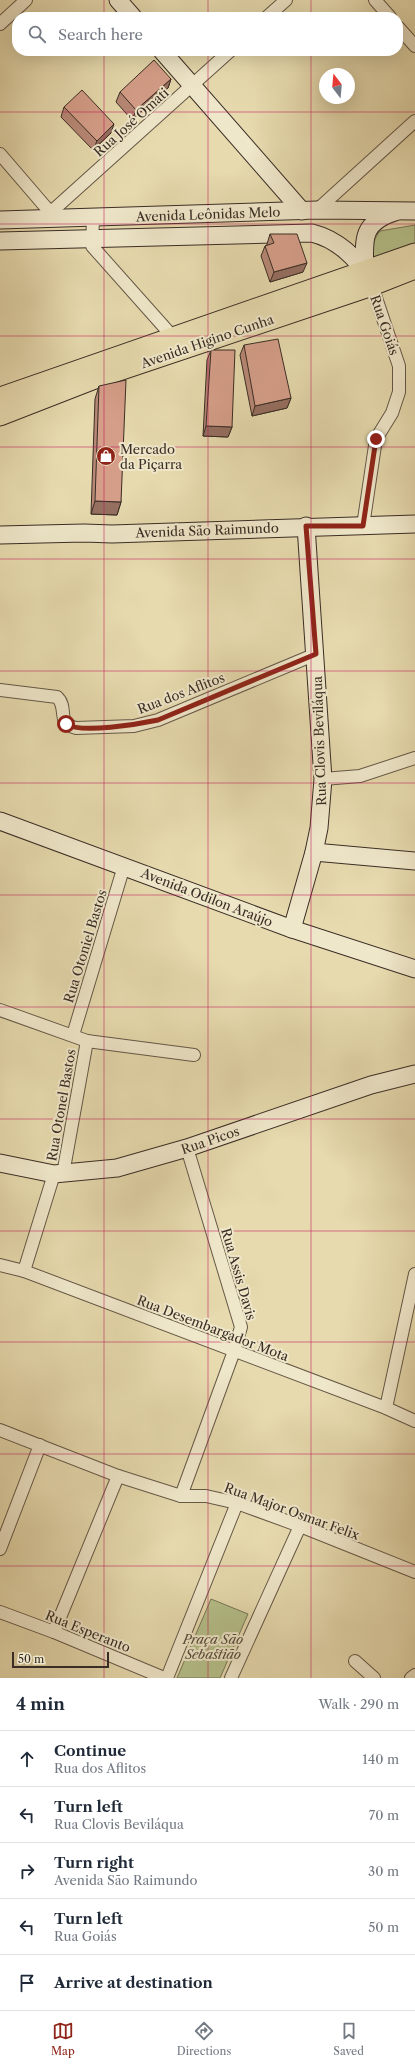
<!DOCTYPE html>
<html lang="en">
<head>
<meta charset="utf-8">
<style>
	:root { --surface:#fff; --page:#f6f6f7; --text:#1f2937; --muted:#747a83; --line:#e0e1e3; --accent:#8f2418 }
	body { margin:0; font-family:"Libre Caslon Text",serif; background:var(--page); color:var(--text) }
	.compass { position:absolute; left:319px; top:68px; width:36px; height:36px; border-radius:50%; background:var(--surface); box-shadow:0 4px 16px #0002; rotate:344deg }
	.scale { position:absolute; left:12px; bottom:10px; width:97px; box-sizing:border-box; padding-left:4px; border:2px solid #3a2d25; border-top:0; font-size:11px; line-height:14px; white-space:nowrap; color:#3a2d25; -webkit-text-stroke:3px #efe7ca; paint-order:stroke }
	.stop { position:absolute; width:12px; height:12px; margin:-9px; border:3px solid #8f2418; border-radius:50%; background:#fff }
	.stop.end { background:#8f2418; border-color:#fff; box-shadow:0 1px 4px #0008 }
	.list { margin:0; padding:0; list-style:none }
	h2 { display:flex; justify-content:space-between; align-items:center; height:52px; margin:0; padding:0 16px; font-size:17px }
	h2 small { font-size:13px; font-weight:400; color:var(--muted) }
	.list li { display:grid; grid-template-columns:26px 1fr auto; gap:12px; align-items:center; box-sizing:border-box; height:56px; padding:0 16px; border-top:1px solid var(--line) }
	.list b { display:block; font-size:15px; white-space:nowrap }
	.list p { margin:0; font-size:13px; white-space:nowrap; color:var(--muted) }
	.list em { font-size:13px; font-style:normal; color:var(--muted) }
	.icon { flex:none; width:22px; height:22px; fill:none; stroke:currentColor; stroke-width:2; stroke-linecap:round; stroke-linejoin:round }
	.map { position:relative; flex:none; width:415px; height:1678px; overflow:hidden }
	.search { position:absolute; background:var(--surface); box-shadow:0 4px 16px #0002; left:12px; right:12px; top:12px; height:44px; display:flex; align-items:center; gap:10px; box-sizing:border-box; padding:0 14px; border-radius:16px; color:var(--muted); font-size:15px }
	.sheet { height:332px; background:var(--surface) }
	nav { display:flex; justify-content:space-around; align-items:center; box-sizing:border-box; height:56px; border-top:1px solid var(--line); background:var(--surface); font-size:11px; color:var(--muted) }
	nav a { display:grid; justify-items:center; gap:2px }
	nav .on { color:var(--accent) }
	.map>svg:first-child { display:block }
	.green { fill:#b5c08a; stroke:#787658 }
	.lines { fill:none; stroke-linecap:round; stroke-linejoin:round }
	.street-casing { stroke:#655847; stroke-width:14 }
	.secondary-casing { stroke:#3a2d25; stroke-width:19 }
	.primary-casing { stroke:#3a2d25; stroke-width:21 }
	.street { stroke:#efe7ca; stroke-width:12 }
	.secondary { stroke:#efe7ca; stroke-width:17 }
	.primary { stroke:#e6daae; stroke-width:19 }
	.wall { fill:#b78876; stroke:#3a2d25 }
	.shaded-wall { fill:#956f60; stroke:#3a2d25 }
	.building { fill:#d59e89; stroke:#3a2d25 }
	.route { stroke:#8f2418; stroke-width:5 }
	.grid { fill:none; stroke:#c2185b; stroke-width:1; stroke-opacity:0.55 }
	.labels { text-anchor:middle; stroke-width:4; stroke-linejoin:round; paint-order:stroke }
	.street-label { font-size:13px; fill:#3a2d25; stroke:#efe7ca }
	.poi-label { font-size:13px; fill:#3a2d25; stroke:#efe7ca; text-anchor:start }
	.park-label { font-size:13px; font-style:italic; fill:#534a39; stroke:#efe7ca }
</style>
</head>
<body>
<div class="map">
<svg width="415" height="1678" viewBox="0 0 415 1678">
	<rect width="100%" height="100%" fill="#e6daae"/>
	<filter id="stains"><feTurbulence type="fractalNoise" baseFrequency=".005" numOctaves="4"/><feColorMatrix values="0 0 0 0 .2 0 0 0 0 .09 0 0 0 0 .02 0 0 0 .5 -.17"/></filter>
	<radialGradient id="worn" r=".72"><stop offset=".6" stop-color="#630" stop-opacity="0"/><stop offset="1" stop-color="#630" stop-opacity=".3"/></radialGradient>
	<!-- green -->
	<g class="green">
		<path d="M415,225v20l-41,15c-3,-12 -1,-20 6,-29z"/>
		<polygon points="211,1599 248,1614 220,1678 177,1678"/>
	</g>
	<g class="lines">
		<defs>
			<g id="street">
				<polyline points="375,0 390,17"/>
				<polyline points="267,17 286,0"/>
				<polyline points="0,24 26,0"/>
				<polyline points="398,27 415,46"/>
				<polyline points="0,154 55,218"/>
				<polyline points="317,210 415,121"/>
				<polyline points="50,213 230,51"/>
				<polyline points="93,218 92,246 173,337"/>
				<polyline points="363,526 376,439 392,413 399,392 399,366 372,286"/>
				<path d="M0,690l57,7c12,11 -2,26 19,31l58,-2 24,-6 158,-66"/>
				<polyline points="323,779 360,776 415,758"/>
				<polyline points="0,1010 87,1041 194,1055"/>
				<polyline points="73,1035 124,866"/>
				<polyline points="63,1174 87,1041"/>
				<polyline points="0,1265 24,1271 386,1408 415,1421"/>
				<polyline points="24,1271 54,1174"/>
				<polyline points="386,1408 415,1274"/>
				<polyline points="0,1430 118,1476 181,1496 206,1496 237,1503 300,1526 415,1572"/>
				<polyline points="181,1496 234,1351 241,1327 187,1148"/>
				<polyline points="0,1549 40,1445"/>
				<polyline points="0,1612 54,1632 164,1678"/>
				<polyline points="54,1632 118,1476"/>
				<polyline points="355,1661 374,1678"/>
				<polyline points="167,1678 237,1503"/>
				<polyline points="231,1678 300,1526"/>
				<polyline points="411,1678 415,1675"/>
			</g>
			<g id="secondary">
				<polyline points="118,0 133,17"/>
				<polyline points="162,51 302,211"/>
				<polyline points="0,220 317,210 415,211"/>
				<path d="M0,241l312,-8c24,6 47,25 57,48"/>
				<path d="M365,272c-1,-31 -5,-49 30,-60"/>
				<polyline points="0,535 84,533 112,534 415,524"/>
				<polyline points="0,821 292,929 415,969"/>
				<polyline points="314,852 415,861"/>
				<polyline points="292,929 314,852 319,828 323,779 306,526"/>
				<polyline points="0,1163 54,1174 117,1168 187,1148 371,1085 415,1074"/>
			</g>
			<g id="primary">
				<polyline points="0,397 415,253"/>
				<polyline points="0,416 95,379 372,286 415,269"/>
			</g>
		</defs>
		<!-- street casing -->
		<use href="#street" class="street-casing"/>
		<!-- secondary casing -->
		<use href="#secondary" class="secondary-casing"/>
		<!-- primary casing -->
		<use href="#primary" class="primary-casing"/>
		<!-- street -->
		<use href="#street" class="street"/>
		<!-- secondary -->
		<use href="#secondary" class="secondary"/>
		<!-- primary -->
		<use href="#primary" class="primary"/>
	</g>
	<!-- wall -->
	<g class="wall">
		<polygon points="171,79 168,88 132,120 116,102 120,92"/>
		<polygon points="64,107 111,133 93,150 61,117"/>
		<polygon points="270,234 303,272 270,282 261,256 265,246 267,245 267,244"/>
		<polygon points="244,345 291,398 287,408 252,416 240,355"/>
		<polygon points="211,350 232,427 228,437 203,436 207,360"/>
		<polygon points="99,386 121,502 117,515 91,514 95,399"/>
	</g>
	<!-- shaded-wall -->
	<g class="shaded-wall">
		<polygon points="171,79 168,88 132,120 136,110"/>
		<polygon points="114,124 111,133 93,150 97,141"/>
		<polygon points="307,263 303,272 270,282 274,272"/>
		<polygon points="291,398 287,408 252,416 255,406"/>
		<polygon points="206,426 232,427 228,437 203,436"/>
		<polygon points="95,501 121,502 117,515 91,514"/>
	</g>
	<!-- building -->
	<g class="building">
		<polygon points="154,60 171,79 136,110 120,92"/>
		<polygon points="82,90 114,124 97,141 64,107"/>
		<polygon points="270,234 297,234 307,263 274,272 265,246 274,243"/>
		<polygon points="278,339 291,398 255,406 244,345"/>
		<polygon points="211,350 235,350 232,427 206,426"/>
		<polygon points="126,380 121,502 95,501 99,386"/>
	</g>
	<g class="lines">
		<!-- route -->
		<path class="route" d="M66,724c15,10 73,0 92,-4l158,-66 -10,-128h57l13,-87"/>
	</g>
	<!-- grid -->
	<path class="grid" d="M104,0v17M208,0v17M311,0v17M104,51v1627M208,51v1627M311,51v1627M0,112h415M0,224h415M0,336h415M0,447h415M0,559h415M0,671h415M0,783h415M0,895h415M0,1007h415M0,1119h415M0,1231h415M0,1342h415M0,1454h415M0,1566h415"/>
	<!-- icons -->
	<defs>
		<symbol id="shop-disc" viewBox="-11 -11 22 22"><circle r="9.5" fill="#8f2418" stroke="#efe7ca"/><path d="M-5-2.5h2.3a2.7 3.5 0 0 1 5.4 0H5L5.5 6h-11ZM-1.5-2.5h3a1.5 2.3 0 0 0-3 0Z" fill="#fff"/></symbol>
	</defs>
	<g fill-rule="evenodd">
		<use href="#shop-disc" x="95" y="445" width="22" height="22"/>
	</g>
	<g class="labels">
		<!-- street labels -->
		<g class="street-label">
			<text transform="translate(131 122) rotate(-42)" y="5">Rua José Omati</text>
			<text transform="translate(208 214) rotate(-2)" y="5">Avenida Leônidas Melo</text>
			<text transform="translate(385 325) rotate(71)" y="5">Rua Goiás</text>
			<text transform="translate(207 341) rotate(-19)" y="5">Avenida Higino Cunha</text>
			<text transform="translate(207 530) rotate(-2)" y="5">Avenida São Raimundo</text>
			<text transform="translate(181 693) rotate(-21)" y="5">Rua dos Aflitos</text>
			<text transform="translate(319 741) rotate(-92)" y="5">Rua Clovis Beviláqua</text>
			<text transform="translate(207 897) rotate(21)" y="5">Avenida Odilon Araújo</text>
			<text transform="translate(85 946) rotate(-73)" y="5">Rua Otoniel Bastos</text>
			<text transform="translate(61 1105) rotate(-80)" y="5">Rua Otonel Bastos</text>
			<text transform="translate(210 1140) rotate(-19)" y="5">Rua Picos</text>
			<text transform="translate(239 1274) rotate(74)" y="5">Rua Assis Davis</text>
			<text transform="translate(213 1328) rotate(21)" y="5">Rua Desembargador Mota</text>
			<text transform="translate(292 1511) rotate(20)" y="5">Rua Major Osmar Felix</text>
			<text transform="translate(88 1631) rotate(22)" y="5">Rua Esperanto</text>
		</g>
		<!-- poi labels -->
		<g class="poi-label">
			<text x="120" y="454">Mercado<tspan x="120" dy="15">da Piçarra</tspan></text>
		</g>
		<!-- park labels -->
		<g class="park-label">
			<text x="213" y="1644">Praça São<tspan x="213" dy="15">Sebastião</tspan></text>
		</g>
	</g>
	<rect width="100%" height="100%" filter="url(#stains)"/>
	<rect width="100%" height="100%" fill="url(#worn)"/>
</svg>
<svg class="compass" viewBox="-18 -18 36 36"><path d="M0-13l5 13h-10z" fill="#e53935"/><path d="M0 13l5-13h-10z" fill="#747a83"/></svg>
<div class="scale">50 m</div>
<div class="stop" style="left:66px;top:724px"></div>
<div class="stop end" style="left:376px;top:439px"></div>
<div class="search"><svg class="icon" aria-label="search" viewBox="0 0 24 24"><circle cx="10" cy="10" r="6"/><path d="M15 15l6 6"/></svg>Search here</div>
</div>
<section class="sheet">
<h2>4 min<small>Walk · 290 m</small></h2>
<ul class="list">
<li><svg class="icon" aria-label="ahead" viewBox="0 0 24 24"><path d="M12 20V5M6 11l6-6 6 6"/></svg><div><b>Continue</b><p>Rua dos Aflitos</p></div><em>140 m</em></li>
<li><svg class="icon" aria-label="left" viewBox="0 0 24 24"><path d="M17 20v-9H6M10 6l-5 5 5 5"/></svg><div><b>Turn left</b><p>Rua Clovis Beviláqua</p></div><em>70 m</em></li>
<li><svg class="icon" aria-label="right" viewBox="0 0 24 24"><path d="M7 20v-9h11M14 6l5 5-5 5"/></svg><div><b>Turn right</b><p>Avenida São Raimundo</p></div><em>30 m</em></li>
<li><svg class="icon" aria-label="left" viewBox="0 0 24 24"><path d="M17 20v-9H6M10 6l-5 5 5 5"/></svg><div><b>Turn left</b><p>Rua Goiás</p></div><em>50 m</em></li>
<li><svg class="icon" aria-label="arrive" viewBox="0 0 24 24"><path d="M6 21V4h12l-3 4 3 4H6"/></svg><div><b>Arrive at destination</b></div></li>
</ul>
</section>
<nav>
<a class="on"><svg class="icon" aria-label="map" viewBox="0 0 24 24"><path d="M3 6l6-2 6 2 6-2v14l-6 2-6-2-6 2zM9 4v14M15 6v14"/></svg>Map</a>
<a><svg class="icon" aria-label="directions" viewBox="0 0 24 24"><path d="M12 3l9 9-9 9-9-9zM9 14v-3h6M13 9l2 2-2 2"/></svg>Directions</a>
<a><svg class="icon" aria-label="saved" viewBox="0 0 24 24"><path d="M7 4h10v16l-5-4-5 4z"/></svg>Saved</a>
</nav>
</body>
</html>
